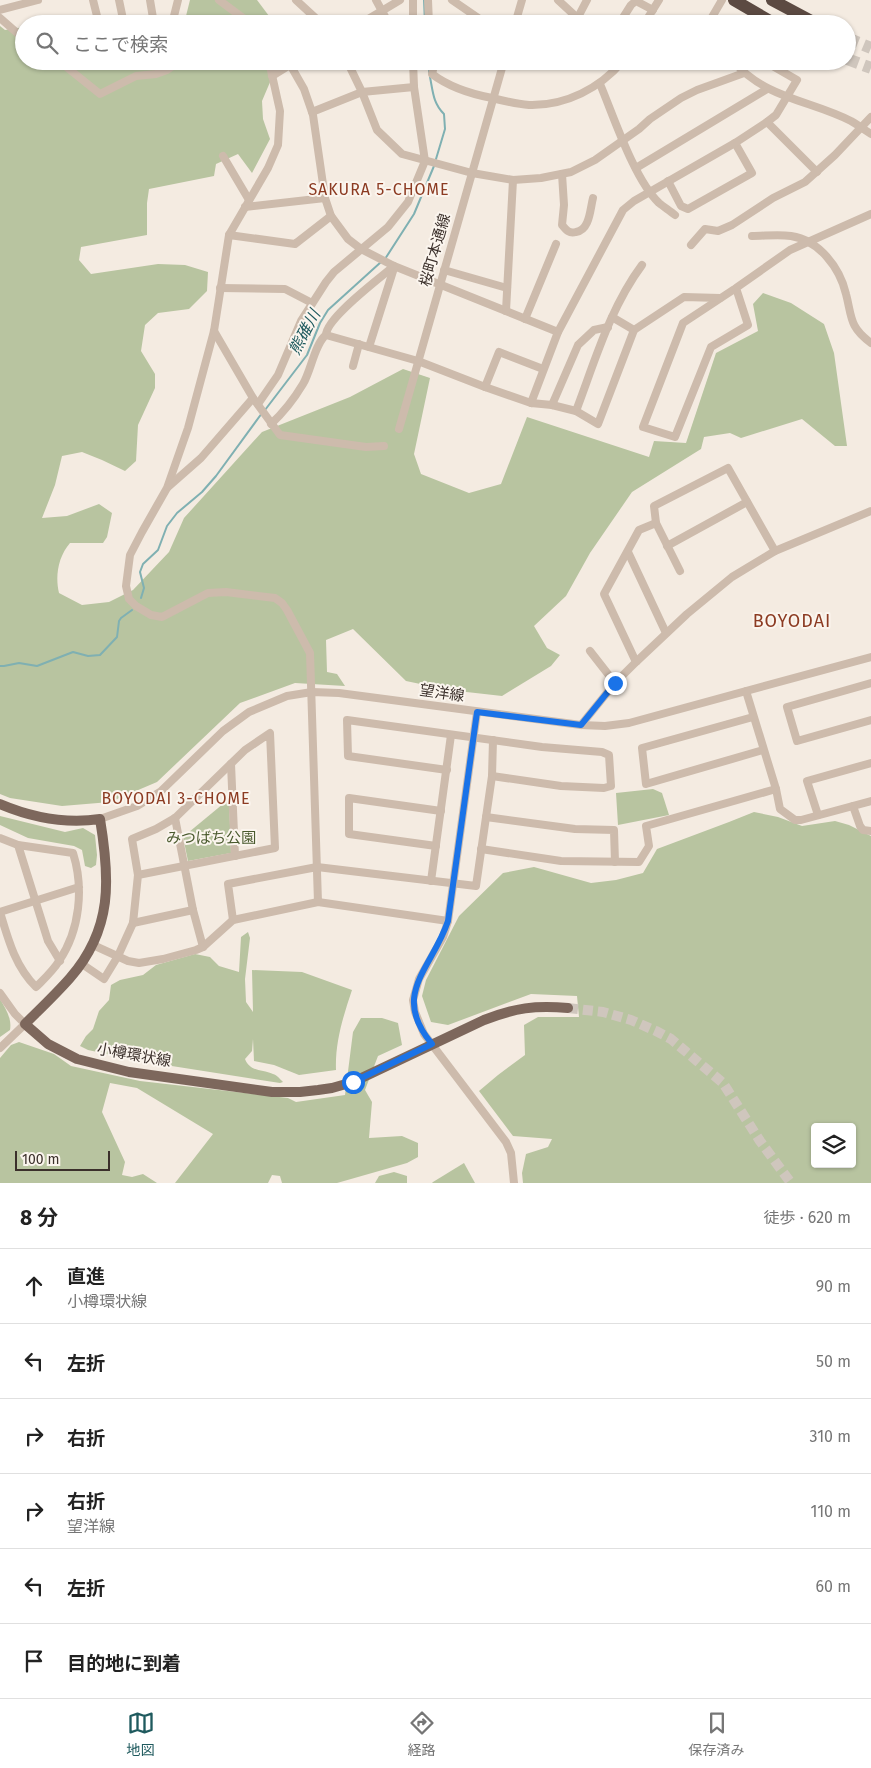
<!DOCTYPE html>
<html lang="ja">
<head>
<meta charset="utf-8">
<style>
	:root { --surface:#fff; --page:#f6f6f6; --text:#222; --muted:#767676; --line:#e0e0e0; --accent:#1f5a5e }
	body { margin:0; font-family:"Fira Sans","Noto Sans JP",sans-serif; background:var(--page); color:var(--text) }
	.controls { position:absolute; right:15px; bottom:15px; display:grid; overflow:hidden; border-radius:5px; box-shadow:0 1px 4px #0004 }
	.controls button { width:45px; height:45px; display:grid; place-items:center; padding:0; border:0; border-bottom:1px solid var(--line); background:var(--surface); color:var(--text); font:25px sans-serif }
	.scale { position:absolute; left:15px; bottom:12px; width:95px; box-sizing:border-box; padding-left:5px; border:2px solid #3b302b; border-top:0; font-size:14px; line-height:18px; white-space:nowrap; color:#3b302b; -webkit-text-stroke:4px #fbf5ee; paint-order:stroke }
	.stop { position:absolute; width:15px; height:15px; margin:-11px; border:4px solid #1a73e8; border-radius:50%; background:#fff }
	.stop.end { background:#1a73e8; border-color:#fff; box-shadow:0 1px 5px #0008 }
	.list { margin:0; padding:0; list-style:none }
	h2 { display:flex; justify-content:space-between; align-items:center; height:65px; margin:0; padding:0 20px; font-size:21px }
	h2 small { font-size:16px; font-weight:400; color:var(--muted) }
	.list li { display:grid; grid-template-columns:32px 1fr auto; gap:15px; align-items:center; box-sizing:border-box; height:75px; padding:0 20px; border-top:1px solid var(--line) }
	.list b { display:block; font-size:19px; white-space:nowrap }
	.list p { margin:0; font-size:16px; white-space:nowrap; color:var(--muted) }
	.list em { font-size:16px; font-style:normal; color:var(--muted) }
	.icon { flex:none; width:28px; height:28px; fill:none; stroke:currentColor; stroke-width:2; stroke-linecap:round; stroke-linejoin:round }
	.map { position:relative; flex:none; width:871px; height:1183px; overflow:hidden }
	.search { position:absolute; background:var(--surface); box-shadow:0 1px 4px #0004; left:15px; right:15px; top:15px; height:55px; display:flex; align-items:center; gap:12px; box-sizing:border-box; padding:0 18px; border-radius:28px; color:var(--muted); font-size:19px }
	.sheet { height:515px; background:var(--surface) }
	nav { display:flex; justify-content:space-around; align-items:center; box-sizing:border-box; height:70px; border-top:1px solid var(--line); background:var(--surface); font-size:14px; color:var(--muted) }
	nav a { display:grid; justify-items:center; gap:2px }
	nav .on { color:var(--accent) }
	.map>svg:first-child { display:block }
	.green { fill:#b8c4a0; fill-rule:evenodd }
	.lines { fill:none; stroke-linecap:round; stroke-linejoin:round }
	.stream { stroke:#7fb0b2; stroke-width:2 }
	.major-tunnel { stroke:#cfc6bd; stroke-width:10; stroke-dasharray:10 5; stroke-linecap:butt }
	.highway-tunnel { stroke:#cfc6bd; stroke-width:12; stroke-dasharray:12 6; stroke-linecap:butt }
	.minor { stroke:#cdbbac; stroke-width:8 }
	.major { stroke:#7d675c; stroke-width:10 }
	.highway { stroke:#5c4a42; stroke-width:12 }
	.route { stroke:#1a73e8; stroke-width:6 }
	.labels { text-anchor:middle; stroke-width:4; stroke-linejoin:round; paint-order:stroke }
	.street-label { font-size:15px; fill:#3b302b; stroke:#fbf5ee }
	.park-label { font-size:15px; fill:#4a5a2e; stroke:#fbf5ee }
	.neighbourhood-label { font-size:16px; letter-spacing:1px; fill:#8c3b22; stroke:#fbf5ee }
	.water-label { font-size:16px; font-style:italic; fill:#1f5a5e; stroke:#fbf5ee }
	.quarter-label { font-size:18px; letter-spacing:1px; fill:#8c3b22; stroke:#fbf5ee }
</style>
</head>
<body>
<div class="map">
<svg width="871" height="1183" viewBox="0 0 871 1183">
	<rect width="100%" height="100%" fill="#f4ebe1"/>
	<!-- green -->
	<g class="green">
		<polygon points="190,0 257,0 275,24 184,24"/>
		<path d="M0,26l5,4 19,-3v34h58l3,7 14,-5 21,5 16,-7h143l-17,40 1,18 7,20 -18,34 -14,-19 -22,10 -2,12 -65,13 -2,14v32l-66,12 -2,13 12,14 67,-10 27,1 23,7 -1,19 -18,18 -31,4 -13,12 -4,26 14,23v14l-17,37 -2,36 -11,10 -23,-11 -20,-8 -20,4 -7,29 -13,33 25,-2 32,-12 13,9 -5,24 -4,6h-33c-12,14 -15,33 -11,50l23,12 27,-3 24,-12 36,-38 15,-34 78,-86 88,-35 53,-28 27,9 -16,76 7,20 48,19 32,-9 26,-67 122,40 5,-16 32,2 30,-90 42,-22 -5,-27 10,-11 28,10 33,21 10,29 13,93h-12l-33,-27 -61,19 -11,-5 -26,4 -3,12 -69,43 -42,61 -24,43 -32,30 13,22 13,7 -9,11 -49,30 -53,-6 -43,-9 -53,-52 -27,11 1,32 10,2 8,12 -50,-3 -55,20 -83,79 -47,20 -48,4 -52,-8 -10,-4z"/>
		<polygon points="653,789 662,793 669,815 618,825 616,793"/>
		<polygon points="229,799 231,853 188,861 183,837"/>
		<path d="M754,812l24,5 24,9 33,-5 14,4 22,11v347h-348l-1,-10 4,-19 22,-7 4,-8 -39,-3 -34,-45 19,-16 27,-20 -1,-30 14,-8h41l-2,-21 -46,-2 -83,31 -17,-3 -9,-26 4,-16 33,-64 44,-43 31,-6 57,16 25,-3 27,-7 14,-24 72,-27zM815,1127h37v37h-37z"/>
		<polygon points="0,816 65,832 83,828 95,835 97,855 96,865 91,868 85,866 82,850 74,846 28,838 0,825"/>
		<path d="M248,932l2,6 -5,41 1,23 7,10 -1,-42 50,2 50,18c-9,27 -17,52 -16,80l-37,5 -25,-10 -20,-4 -1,-22 -1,12 -7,8c5,13 17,10 28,15 4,1 7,5 10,8l-3,1 -140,-22 -52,-11 -8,-4 6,-10 7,-7 6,-18 10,-11 2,-15 9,-5 23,-5 13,-10 39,-11 15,3 9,9 20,6 2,-35z"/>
		<path d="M0,999c6,10 12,20 10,31l-10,7z"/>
		<polygon points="361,1018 382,1018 398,1023 402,1045 378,1056 365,1090 372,1102 369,1138 402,1136 418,1143 418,1157 407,1163 337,1183 282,1183 280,1176 272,1175 268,1183 175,1183 213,1134 137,1088 110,1083 102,1112 125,1162 122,1175 132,1177 143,1174 157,1183 0,1183 0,1058 11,1045 19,1042 54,1054 71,1066 140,1081 288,1098 296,1102 345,1095 353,1032"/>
		<polygon points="464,1163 475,1183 432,1183 433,1182"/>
		<polygon points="394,1172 407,1176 407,1183 375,1183 379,1176"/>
	</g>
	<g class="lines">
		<!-- stream -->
		<g class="stream">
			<polyline points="424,0 425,24"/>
			<polyline points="429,72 430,61"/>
			<path d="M430,77c3,15 3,26 14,37l1,15 -9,30"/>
			<polyline points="385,259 414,214 434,166"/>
			<polyline points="265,410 307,355 320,323 328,310 381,262"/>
			<polyline points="141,598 144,588 140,572 143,564 158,550 167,526 177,513 202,492 216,476 262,413"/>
			<polyline points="0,666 4,666 19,663 37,666 73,652 88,656 100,655 117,637 119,621 121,618 132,610"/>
		</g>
		<!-- major-tunnel -->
		<polyline class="major-tunnel" points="568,1008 603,1012 631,1020 656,1031 671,1039 723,1083 760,1141 791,1183"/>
		<!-- highway-tunnel -->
		<g class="highway-tunnel">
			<polyline points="847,38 871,48"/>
			<polyline points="847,59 871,68"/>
		</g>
		<!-- minor -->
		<g class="minor">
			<polyline points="93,0 99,24"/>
			<polyline points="119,0 124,24"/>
			<polyline points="150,0 154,24"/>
			<polyline points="219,0 251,24"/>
			<polyline points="296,0 322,24"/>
			<polyline points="376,0 389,24"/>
			<polyline points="428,0 429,24"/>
			<polyline points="452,0 487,24"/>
			<polyline points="558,0 584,24"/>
			<polyline points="0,10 38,0"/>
			<polyline points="0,18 24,39"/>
			<polyline points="85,24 98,20"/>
			<polyline points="172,24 178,0"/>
			<polyline points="360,24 400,0"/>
			<polyline points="413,24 413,0"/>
			<polyline points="515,24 522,0"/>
			<polyline points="570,24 577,19 587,0"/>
			<polyline points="619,24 631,5 636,1 653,10"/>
			<polyline points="644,24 659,0"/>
			<polyline points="708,24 722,0"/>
			<polyline points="59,61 100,94 136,76 156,74 167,70 180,61"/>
			<polyline points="266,61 270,66 280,111 278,145 268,168 229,235 214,331 188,428 167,488 142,532 130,555 126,586 129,599 136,606 151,615 162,617 208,593 226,592 275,598 282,603 287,610 310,653 318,902"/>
			<polyline points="288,61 304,89 313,115 325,198 331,216 348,239 361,249 394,266 558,332"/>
			<polyline points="347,61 362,92 377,130 402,154 472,173 513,180 541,178 571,172 595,160 639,129 650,119 681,98 697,90 744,73"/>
			<path d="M435,61l-3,13c17,13 39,20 60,24 12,3 25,6 37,7 37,1 71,-17 94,-44"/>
			<path d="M733,61c33,38 77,39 118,60 7,4 14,9 20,13"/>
			<polyline points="272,76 296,61"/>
			<path d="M600,84c14,33 34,95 59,119 5,4 11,8 16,12"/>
			<polyline points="312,112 362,92 414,87"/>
			<polyline points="767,122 817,172"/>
			<polyline points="223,156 249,200"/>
			<polyline points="636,168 767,89"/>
			<path d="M562,174l2,31 -2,20c4,5 7,9 14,7 14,-2 14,-23 17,-34"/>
			<polyline points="668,181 681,206 688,209 752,173 735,143"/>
			<polyline points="245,207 325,198"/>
			<polyline points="229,235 295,244 331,216"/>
			<path d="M752,236c13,0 26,-2 39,0 28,4 49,32 55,58 6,23 3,33 25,49"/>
			<polyline points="691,245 705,229 718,231 732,225 773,198 805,182 835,155 871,117"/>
			<polyline points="444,270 507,288"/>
			<polyline points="220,288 285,289 312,303"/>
			<polyline points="736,288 748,325 711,347 675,437 643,427 683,323 736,288 790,250 871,214"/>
			<polyline points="506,311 513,180"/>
			<polyline points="612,317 634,330"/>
			<polyline points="525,319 556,244"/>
			<polyline points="214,331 253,398 280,435 366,447 384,446"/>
			<path d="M326,335c0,-17 54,-57 68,-69"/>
			<polyline points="369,347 394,268"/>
			<polyline points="353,366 359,344"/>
			<polyline points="485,387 499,352 543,369"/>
			<polyline points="531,403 558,332 623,210 634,201 735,143 767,122 776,115 797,80 764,61"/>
			<polyline points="258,404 278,375 301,321 326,282 334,272 388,227 408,202 425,161 414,87 413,61"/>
			<polyline points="552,405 578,345 594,330 608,327"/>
			<path d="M576,411c19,-50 34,-103 66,-146"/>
			<path d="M271,424c13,-12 23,-25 32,-40 8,-13 12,-41 23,-49l92,26 67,26 46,16 21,2 24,6 22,13 36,-94 50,-33 36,1"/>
			<polyline points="399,429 504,61"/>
			<polyline points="168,487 201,458 253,398"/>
			<polyline points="667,546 747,502"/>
			<polyline points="628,552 666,633"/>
			<polyline points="680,571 656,523 654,506 728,468 775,551"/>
			<polyline points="590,651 615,683"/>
			<polyline points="636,662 604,594 639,530 656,523"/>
			<polyline points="871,683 787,707 797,741 871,720"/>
			<polyline points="746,691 776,789 780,809 795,820 801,820 871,801"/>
			<polyline points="477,712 448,921 443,937 419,979 413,1000 415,1012 424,1034 506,1142 511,1153 514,1183"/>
			<polyline points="753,717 642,748 646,784 763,750"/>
			<polyline points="581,725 615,683 636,662 687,614 732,577 775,551 871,511"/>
			<polyline points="231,764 235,856"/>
			<polyline points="447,770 348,756 347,720 542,747 602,752 609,755 611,786 604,788 561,786 492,776"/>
			<polyline points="853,806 860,826 863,830 871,831"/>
			<polyline points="818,815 807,781 871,763"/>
			<polyline points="486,817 575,829 614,830 615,862"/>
			<polyline points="175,818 193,910 203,947"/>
			<polyline points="100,819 137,806 160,792 223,731 249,712 287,696 312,692 339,693 581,725 605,726 629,723 871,657"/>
			<path d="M0,838l18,7 55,8c11,35 7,77 -14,108 -6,10 -15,18 -23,26 -21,-21 -28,-48 -36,-75l79,-25"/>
			<polyline points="18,845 48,941 60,961"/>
			<polyline points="436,846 349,834 349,798 441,811"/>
			<polyline points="481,849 561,861 639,862 649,846 646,826 776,789"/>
			<polyline points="431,881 451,735"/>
			<polyline points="233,920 228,884 317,867 476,886 492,776 493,740"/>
			<polyline points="133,923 193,910"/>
			<polyline points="93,945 128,961 139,963 163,959 196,950 203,947 233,920 318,902 448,921"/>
			<polyline points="82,964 104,979 118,956 133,923 138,875 132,839 156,829 175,818 245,750 270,733 275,848 138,875"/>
			<polyline points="0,993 15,1014 25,1024 0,1048"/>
		</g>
		<!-- major -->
		<path class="major" d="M0,804c33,14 65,20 100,15 10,60 13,110 -30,159 -14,16 -30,31 -45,46l23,20 29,15 52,13 143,20h28l18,-2 14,-2 21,-6 131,-62c31,-12 51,-15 84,-12"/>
		<!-- highway -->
		<g class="highway">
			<polyline points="734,0 775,24"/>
			<polyline points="772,0 817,24"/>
		</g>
	</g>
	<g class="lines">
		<!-- route -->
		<path class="route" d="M353,1082l79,-38c-42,-50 0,-75 16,-123l29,-209 104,13 34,-42"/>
	</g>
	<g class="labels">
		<!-- street labels -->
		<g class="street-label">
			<text transform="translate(435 250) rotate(-74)" y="5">桜町本通線</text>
			<text transform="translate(442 693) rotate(8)" y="5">望洋線</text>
			<text transform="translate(134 1055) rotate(10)" y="5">小樽環状線</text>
		</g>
		<!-- park labels -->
		<g class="park-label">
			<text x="211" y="843">みつばち公園</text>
		</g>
		<!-- neighbourhood labels -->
		<g class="neighbourhood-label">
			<text x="379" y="195">SAKURA 5-CHOME</text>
			<text x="176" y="804">BOYODAI 3-CHOME</text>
		</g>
		<!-- water labels -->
		<g class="water-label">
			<text transform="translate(304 332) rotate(-62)" y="6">熊碓川</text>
		</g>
		<!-- quarter labels -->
		<g class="quarter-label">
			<text x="792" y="627">BOYODAI</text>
		</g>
	</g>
</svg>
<div class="controls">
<button><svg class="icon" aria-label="layers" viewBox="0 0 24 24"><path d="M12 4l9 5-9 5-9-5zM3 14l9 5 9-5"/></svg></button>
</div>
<div class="scale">100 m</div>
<div class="stop" style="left:353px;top:1082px"></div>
<div class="stop end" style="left:615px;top:683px"></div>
<div class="search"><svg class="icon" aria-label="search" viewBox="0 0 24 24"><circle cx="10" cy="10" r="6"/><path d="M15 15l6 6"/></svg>ここで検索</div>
</div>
<section class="sheet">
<h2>8 分<small>徒歩 · 620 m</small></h2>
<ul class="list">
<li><svg class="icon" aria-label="ahead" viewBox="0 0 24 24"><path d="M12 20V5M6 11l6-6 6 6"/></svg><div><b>直進</b><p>小樽環状線</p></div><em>90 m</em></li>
<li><svg class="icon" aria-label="left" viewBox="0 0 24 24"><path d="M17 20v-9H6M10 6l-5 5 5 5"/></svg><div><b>左折</b></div><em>50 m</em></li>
<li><svg class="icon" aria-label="right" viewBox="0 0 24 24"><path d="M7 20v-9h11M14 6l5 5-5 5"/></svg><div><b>右折</b></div><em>310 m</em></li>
<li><svg class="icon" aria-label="right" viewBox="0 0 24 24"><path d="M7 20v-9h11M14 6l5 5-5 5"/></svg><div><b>右折</b><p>望洋線</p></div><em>110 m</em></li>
<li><svg class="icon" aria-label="left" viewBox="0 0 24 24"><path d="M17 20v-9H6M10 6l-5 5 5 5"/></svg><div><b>左折</b></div><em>60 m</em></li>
<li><svg class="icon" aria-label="arrive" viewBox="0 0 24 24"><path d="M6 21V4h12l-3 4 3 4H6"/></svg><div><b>目的地に到着</b></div></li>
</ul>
</section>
<nav>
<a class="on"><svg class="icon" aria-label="map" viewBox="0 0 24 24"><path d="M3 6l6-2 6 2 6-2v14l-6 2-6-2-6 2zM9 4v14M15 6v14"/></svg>地図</a>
<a><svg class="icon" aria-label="directions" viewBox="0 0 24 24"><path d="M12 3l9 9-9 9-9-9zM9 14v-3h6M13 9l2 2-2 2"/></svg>経路</a>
<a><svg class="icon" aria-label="saved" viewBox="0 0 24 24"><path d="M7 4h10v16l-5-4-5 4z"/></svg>保存済み</a>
</nav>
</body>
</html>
